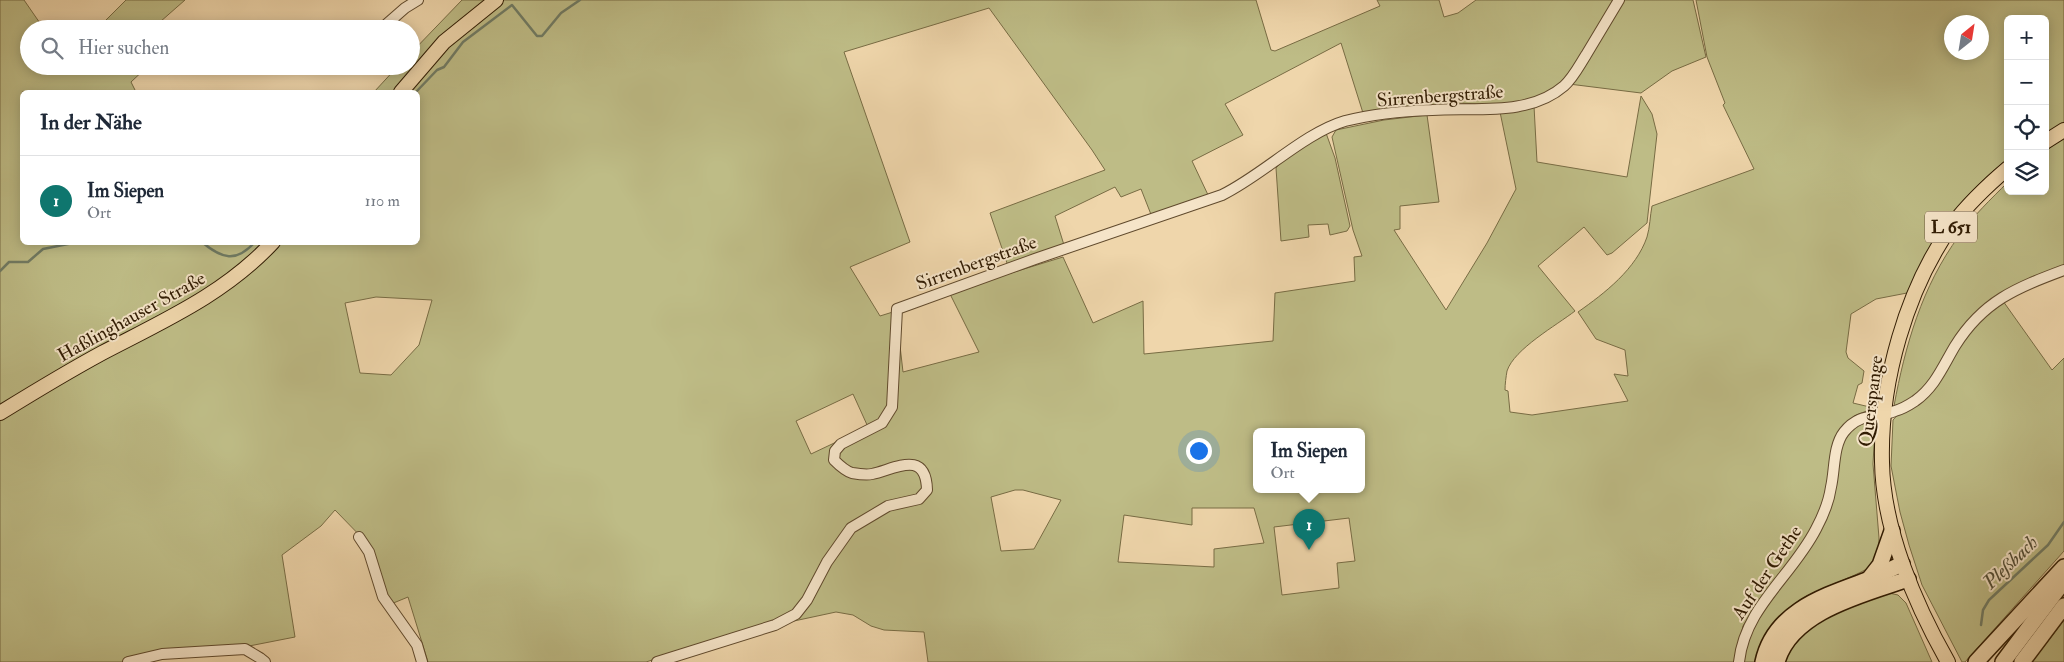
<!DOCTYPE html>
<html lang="de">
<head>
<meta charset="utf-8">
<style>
	:root { --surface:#fff; --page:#f2f2f3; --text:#1f2937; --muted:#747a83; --line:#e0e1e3; --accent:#0f766e }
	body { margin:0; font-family:"IM FELL Double Pica",serif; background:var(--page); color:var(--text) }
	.controls { position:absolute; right:15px; top:15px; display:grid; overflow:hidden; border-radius:8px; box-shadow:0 2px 12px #0003 }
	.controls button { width:45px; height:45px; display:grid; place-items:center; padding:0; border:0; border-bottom:1px solid var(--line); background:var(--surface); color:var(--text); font:25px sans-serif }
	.compass { position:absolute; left:1944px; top:15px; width:45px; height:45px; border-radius:50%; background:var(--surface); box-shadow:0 2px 12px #0003; rotate:30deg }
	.you { position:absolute; left:1198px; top:450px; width:18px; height:18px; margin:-12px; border:4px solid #fff; border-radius:50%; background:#1a73e8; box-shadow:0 0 0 8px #1a73e833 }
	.badge { display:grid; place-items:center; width:32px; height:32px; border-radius:50%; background:var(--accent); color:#fff; font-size:16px; font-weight:700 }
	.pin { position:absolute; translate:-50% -41px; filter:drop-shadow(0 1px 2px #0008) }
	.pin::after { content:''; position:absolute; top:26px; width:18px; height:15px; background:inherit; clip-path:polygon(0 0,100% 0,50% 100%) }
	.popup { position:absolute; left:1253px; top:428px; width:112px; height:65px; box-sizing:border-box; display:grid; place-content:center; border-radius:8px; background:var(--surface); filter:drop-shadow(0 1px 4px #0005); font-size:16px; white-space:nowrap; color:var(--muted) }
	.popup b { font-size:19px; color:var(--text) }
	.popup::after { content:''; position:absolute; left:50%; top:100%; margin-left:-10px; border:10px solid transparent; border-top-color:var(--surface) }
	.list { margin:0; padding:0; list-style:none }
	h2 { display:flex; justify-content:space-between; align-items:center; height:65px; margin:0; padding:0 20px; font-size:21px }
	h2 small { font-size:16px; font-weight:400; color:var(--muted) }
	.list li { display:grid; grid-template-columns:32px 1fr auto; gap:15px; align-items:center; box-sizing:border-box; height:90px; padding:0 20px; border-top:1px solid var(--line) }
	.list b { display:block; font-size:19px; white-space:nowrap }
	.list p { margin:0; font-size:16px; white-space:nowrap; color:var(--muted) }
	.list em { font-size:16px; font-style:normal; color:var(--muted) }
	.icon { flex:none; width:28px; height:28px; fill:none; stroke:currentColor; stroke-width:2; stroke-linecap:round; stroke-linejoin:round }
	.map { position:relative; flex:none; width:2064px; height:662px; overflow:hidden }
	.search { position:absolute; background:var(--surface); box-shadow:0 2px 12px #0003; left:20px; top:20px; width:400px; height:55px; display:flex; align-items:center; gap:12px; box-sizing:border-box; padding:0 18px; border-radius:28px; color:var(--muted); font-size:19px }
	.panel { position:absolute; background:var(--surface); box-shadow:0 2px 12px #0003; left:20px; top:90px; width:400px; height:155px; border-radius:8px }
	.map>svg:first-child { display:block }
	.green { fill:#bebc86; stroke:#786c44; fill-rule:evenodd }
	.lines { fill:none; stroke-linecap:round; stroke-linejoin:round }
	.stream { stroke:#707b64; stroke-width:2.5 }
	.minor-casing { stroke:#604a2d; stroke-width:12 }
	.major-casing { stroke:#311c03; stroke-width:16 }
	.highway-casing { stroke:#311c03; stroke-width:18 }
	.minor { stroke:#f5e4c8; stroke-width:10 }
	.major { stroke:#efd6ab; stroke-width:14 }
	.highway { stroke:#efd6ab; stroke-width:15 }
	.labels { text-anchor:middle; stroke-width:4; stroke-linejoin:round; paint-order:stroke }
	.shield { fill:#f5e4c8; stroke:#6c583e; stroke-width:1 }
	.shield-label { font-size:18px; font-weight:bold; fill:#311c03 }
	.street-label { font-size:19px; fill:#311c03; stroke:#f5e4c8 }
	.water-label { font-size:20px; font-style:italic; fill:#504b34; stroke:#f5e4c8 }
</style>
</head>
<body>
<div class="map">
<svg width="2064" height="662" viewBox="0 0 2064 662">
	<rect width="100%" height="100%" fill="#efd6ab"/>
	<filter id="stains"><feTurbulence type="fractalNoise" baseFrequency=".004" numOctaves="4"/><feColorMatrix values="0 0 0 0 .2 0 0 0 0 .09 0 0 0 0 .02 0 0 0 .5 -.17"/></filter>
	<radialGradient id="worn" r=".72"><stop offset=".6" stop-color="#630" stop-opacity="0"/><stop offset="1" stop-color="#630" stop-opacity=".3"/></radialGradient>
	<!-- green -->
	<g class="green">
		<path d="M0,0h24l20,29h-15v37h119l-17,16 5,10h-114v150h396v-150h-44l24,-26h13v-13l51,-53h794l15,50 4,1 105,-45 -3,-6h62l5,17 14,-4 18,-13h140l-49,79 -12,10 -23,10 -34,6 -39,-2 -29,2 -67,8 -22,-70 -116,61 18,31 -51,26 17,36 -57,20 -11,-28 -20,8 -6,-10 -60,29 9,29 -56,21 -18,-53 115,-43 -13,-20 -103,-142 -145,44 66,190 -60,25 30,49 16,-5 7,61 76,-20 -30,-60 114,-35 30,66 50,-22 1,53 129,-13 2,-48 80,-12 -1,-24 8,-1 -9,-26 -21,-93 4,-7 48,-10 43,-5 12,87 -39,4v23l-6,1 52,80 41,-67 29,-54 -16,-77 34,-6 3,56 90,15 14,-81 11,18 5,20 -10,89 -35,30 -5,2 -23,-28 -46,39 37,45c-18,14 -61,38 -68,60 -1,6 -2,13 -2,19l3,1 2,21 22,3 96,-14 -14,-27 14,2 -3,-26 -29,-11 -18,-27c27,-19 58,-43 69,-75 3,-10 3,-21 5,-31l102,-37 -31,-64 2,-2 -18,-46 -11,-57h368v123l-19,12v-116h-37v140c-52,40 -72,76 -101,134l-31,6 -25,15 -5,38 2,6 16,13 -2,12 -4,2 -5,18 21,5 -20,8 -17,19 -11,58 -9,28 -13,24 -39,47 -22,34 -7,36h-808l-4,-30 -40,-2 -13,-4 -18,-11 -17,-3 -42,9 7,-8 4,-14 -9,10 -23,14 -32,8 -95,31h-218l-20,-65 -17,7 -6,-7 -15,-51 -35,-36 -14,16 -39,29 13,82 -51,10 -121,15h-123zM1952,22h30v30h-30zM376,297l56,3 -13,45 -28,30 -31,-2 -15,-70zM853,394l15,33 -57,27 -15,-33zM1256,431h106v58h-106zM1015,490h8l38,10 -27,49 -33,2 -10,-54zM1192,508h62l10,35 -50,6v18l-96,-5 6,-47 68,10zM1349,518l6,43 -18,2 2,25 -57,7 -8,-68z"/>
		<polygon points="126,0 185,0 152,29 97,29"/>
		<polygon points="1622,0 1693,0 1706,57 1672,71 1641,93 1569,84"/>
		<polygon points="1326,133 1335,158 1350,226 1347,231 1330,235 1328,224 1308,225 1309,237 1281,241 1276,168 1288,156"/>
		<path d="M2064,138v130l-65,28 -86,103 -19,7c11,-60 28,-120 65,-170 14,-20 32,-37 49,-54v9h37v-40z"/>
		<polygon points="2003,301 2052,370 2064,358 2064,551 1965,662 1962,662 1922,585 1909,545 1900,512 1891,466 1893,420 1959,348 1978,322"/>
		<path d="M1869,420l6,6 -2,38 6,74c0,8 -1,19 -6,26 -6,9 -59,26 -73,36 -25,16 -34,35 -44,62h-14l9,-35 57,-78 33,-107 8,-12z"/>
		<polygon points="1889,593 1898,595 1906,603 1932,662 1782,662 1795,638 1836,611"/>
		<polygon points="2064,620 2064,662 2032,662 2061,624"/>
	</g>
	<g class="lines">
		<!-- stream -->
		<g class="stream">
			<polyline points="416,92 437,70 444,67 463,42 512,5 537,36 542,36 561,13 580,0"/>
			<path d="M202,242c20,17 34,21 53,0"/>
			<polyline points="0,271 9,262 28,262 43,249 78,242"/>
			<polyline points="1981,625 1983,610 1989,600 2048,545 2064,522"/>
		</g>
		<defs>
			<g id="minor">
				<polyline points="381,29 405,8 418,0"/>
				<polyline points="359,537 369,552 383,597 417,645 422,662"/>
				<polyline points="128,662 162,654 245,649 260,658 265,662"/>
				<path d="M657,662l118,-37 21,-11 11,-14 20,-38 24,-34 37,-22 31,-7 8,-9c-1,-41 -32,-21 -55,-16 -5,1 -14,0 -20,-1 -7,-2 -13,-8 -18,-13l1,-9 6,-7 41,-21 10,-16 5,-98 138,-50 187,-64c41,-20 82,-62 123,-74 28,-7 59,-10 87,-11 43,-3 96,7 132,-24 9,-8 15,-20 22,-31 11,-18 22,-37 33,-55"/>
				<path d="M1739,662c6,-55 53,-86 77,-133 7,-13 13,-28 15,-42 4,-17 2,-41 13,-55 16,-20 31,-13 51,-21 7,-2 14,-6 20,-10 20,-14 28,-35 40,-55 28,-45 61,-58 109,-76"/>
			</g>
			<g id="major">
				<polyline points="401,92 444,42 496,0"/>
				<polyline points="2045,142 2064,130"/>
				<path d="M0,413c34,-21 67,-41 102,-60 61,-32 123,-59 171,-111"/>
				<path d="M1948,662c-33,-58 -65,-133 -66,-200 -2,-80 24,-172 70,-237 16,-21 36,-40 56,-57"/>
			</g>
			<g id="highway">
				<polyline points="1869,579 1880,565 1892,531"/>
				<path d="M1763,662c11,-51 61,-66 104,-82 12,-5 24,-11 35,-16"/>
				<path d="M1777,662c14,-51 88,-68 131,-83"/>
				<polyline points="1976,662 2064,567"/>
				<polyline points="2003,662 2064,581"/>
				<polyline points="2022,662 2064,606"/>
			</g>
		</defs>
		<!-- minor casing -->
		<use href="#minor" class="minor-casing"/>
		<!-- major casing -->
		<use href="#major" class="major-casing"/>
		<!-- highway casing -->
		<use href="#highway" class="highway-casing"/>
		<!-- minor -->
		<use href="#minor" class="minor"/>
		<!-- major -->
		<use href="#major" class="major"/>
		<!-- highway -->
		<use href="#highway" class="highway"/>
	</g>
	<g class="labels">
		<!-- shield labels -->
		<rect class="shield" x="1925" y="211.5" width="52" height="31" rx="4"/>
		<g class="shield-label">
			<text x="1951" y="233">L 651</text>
		</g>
		<!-- street labels -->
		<g class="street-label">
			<text transform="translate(1440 95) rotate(-4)" y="7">Sirrenbergstraße</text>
			<text transform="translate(976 262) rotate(-20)" y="7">Sirrenbergstraße</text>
			<text transform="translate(131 316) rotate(-29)" y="7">Haßlinghauser Straße</text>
			<text transform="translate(1870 401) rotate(-83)" y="7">Querspange</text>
			<text transform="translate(1766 572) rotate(-56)" y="7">Auf der Gethe</text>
		</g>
		<!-- water labels -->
		<g class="water-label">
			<text transform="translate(2010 562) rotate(-44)" y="7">Pleßbach</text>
		</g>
	</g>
	<rect width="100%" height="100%" filter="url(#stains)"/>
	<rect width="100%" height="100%" fill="url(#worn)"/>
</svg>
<div class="controls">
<button>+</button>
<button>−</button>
<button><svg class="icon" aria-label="locate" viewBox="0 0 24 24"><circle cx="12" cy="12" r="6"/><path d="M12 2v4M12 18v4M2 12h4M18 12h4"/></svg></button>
<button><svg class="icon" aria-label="layers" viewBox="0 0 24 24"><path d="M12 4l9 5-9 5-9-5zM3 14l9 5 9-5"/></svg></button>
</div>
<svg class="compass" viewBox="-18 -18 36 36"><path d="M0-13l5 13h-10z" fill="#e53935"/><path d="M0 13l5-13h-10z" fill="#747a83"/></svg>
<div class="you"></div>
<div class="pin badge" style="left:1309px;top:550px">1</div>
<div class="popup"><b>Im Siepen</b>Ort</div>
<div class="search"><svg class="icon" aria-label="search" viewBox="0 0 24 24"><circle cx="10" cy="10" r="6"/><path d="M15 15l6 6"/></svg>Hier suchen</div>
<section class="panel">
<h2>In der Nähe<small></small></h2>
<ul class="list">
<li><span class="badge">1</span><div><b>Im Siepen</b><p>Ort</p></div><em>110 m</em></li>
</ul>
</section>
</div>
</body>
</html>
